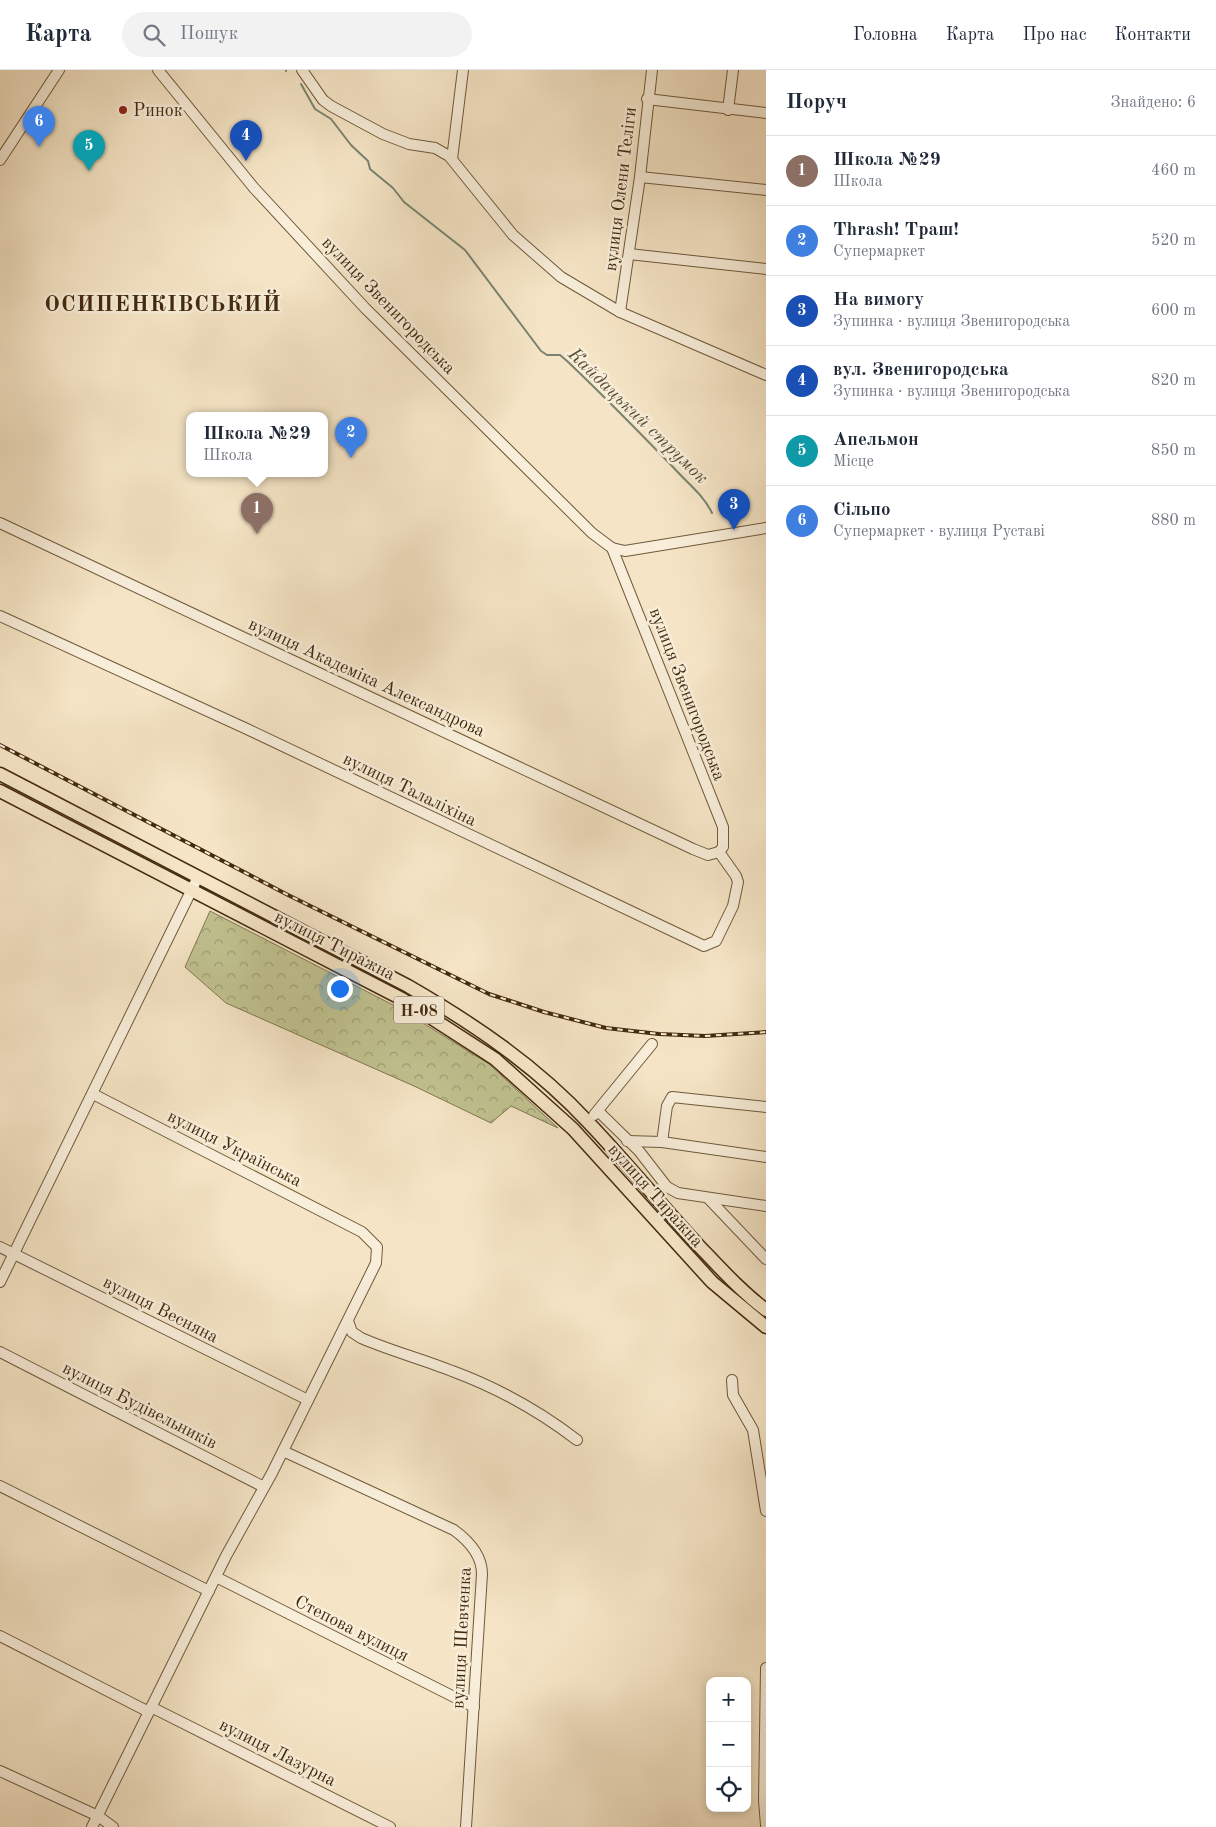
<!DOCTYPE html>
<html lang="uk">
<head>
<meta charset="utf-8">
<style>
	:root { --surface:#fff; --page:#f2f2f3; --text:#1f2937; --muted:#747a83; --line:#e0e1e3; --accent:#8f2418 }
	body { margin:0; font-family:"Old Standard TT",serif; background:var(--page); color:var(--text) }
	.controls { position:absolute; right:15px; bottom:15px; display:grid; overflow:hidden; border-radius:10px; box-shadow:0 2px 8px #0003 }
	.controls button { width:45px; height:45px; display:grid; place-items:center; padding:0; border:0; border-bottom:1px solid var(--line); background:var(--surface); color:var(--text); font:25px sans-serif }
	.you { position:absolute; left:339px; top:918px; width:18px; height:18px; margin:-12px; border:4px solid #fff; border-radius:50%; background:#1a73e8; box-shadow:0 0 0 8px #1a73e833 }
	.badge { display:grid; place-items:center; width:32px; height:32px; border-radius:50%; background:var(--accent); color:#fff; font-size:16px; font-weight:700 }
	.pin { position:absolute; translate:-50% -41px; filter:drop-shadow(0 1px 2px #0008) }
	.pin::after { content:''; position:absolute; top:26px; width:18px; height:15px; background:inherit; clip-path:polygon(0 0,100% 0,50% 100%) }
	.popup { position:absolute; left:186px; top:342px; width:142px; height:65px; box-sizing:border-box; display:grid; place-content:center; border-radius:10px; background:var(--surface); filter:drop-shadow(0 1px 4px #0005); font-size:16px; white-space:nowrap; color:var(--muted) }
	.popup b { font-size:19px; color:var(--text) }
	.popup::after { content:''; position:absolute; left:50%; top:100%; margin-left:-10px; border:10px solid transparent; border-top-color:var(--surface) }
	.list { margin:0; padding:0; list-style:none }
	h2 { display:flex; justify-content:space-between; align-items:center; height:65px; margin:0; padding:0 20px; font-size:21px }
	h2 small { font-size:16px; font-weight:400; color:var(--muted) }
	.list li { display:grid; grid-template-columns:32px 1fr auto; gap:15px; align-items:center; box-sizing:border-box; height:70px; padding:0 20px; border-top:1px solid var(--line) }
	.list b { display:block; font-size:19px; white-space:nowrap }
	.list p { margin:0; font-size:16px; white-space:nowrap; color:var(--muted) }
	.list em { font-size:16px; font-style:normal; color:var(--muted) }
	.icon { flex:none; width:28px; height:28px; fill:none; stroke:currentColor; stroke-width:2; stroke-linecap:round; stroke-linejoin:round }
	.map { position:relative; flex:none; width:766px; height:1757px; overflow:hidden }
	header { display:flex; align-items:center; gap:30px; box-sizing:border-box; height:70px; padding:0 25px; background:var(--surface); border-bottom:1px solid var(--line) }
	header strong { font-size:24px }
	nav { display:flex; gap:28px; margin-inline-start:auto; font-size:18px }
	.search { width:350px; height:45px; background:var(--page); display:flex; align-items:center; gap:12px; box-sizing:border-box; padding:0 18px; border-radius:28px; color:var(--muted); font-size:19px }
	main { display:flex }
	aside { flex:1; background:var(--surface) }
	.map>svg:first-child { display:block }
	.forest { fill:url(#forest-crowns); stroke:#82764f }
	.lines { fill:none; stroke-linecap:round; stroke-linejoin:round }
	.stream { stroke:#788370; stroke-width:2 }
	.minor-casing { stroke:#70593b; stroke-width:12 }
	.major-casing { stroke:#432a0d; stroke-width:15 }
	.minor { stroke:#f8eeda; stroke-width:10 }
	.major { stroke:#f5e5c6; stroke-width:12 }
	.rail-casing { stroke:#432a0d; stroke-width:4 }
	.rail { stroke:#f8eeda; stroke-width:2; stroke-dasharray:5.5; stroke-linecap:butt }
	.poi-dot { fill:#8f2418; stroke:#f8eeda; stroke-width:2 }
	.labels { text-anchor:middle; stroke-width:5; stroke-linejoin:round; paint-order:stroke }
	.shield { fill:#f8eeda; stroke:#79654a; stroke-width:1 }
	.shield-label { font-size:16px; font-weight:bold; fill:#432a0d }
	.poi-label { font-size:18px; fill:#432a0d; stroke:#f8eeda; text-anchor:start }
	.street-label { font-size:18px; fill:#432a0d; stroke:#f8eeda }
	.water-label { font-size:19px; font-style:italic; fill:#594f36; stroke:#f8eeda }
	.district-label { font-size:22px; font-weight:bold; letter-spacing:1px; fill:#432a0d; stroke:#f8eeda }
</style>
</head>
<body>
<header>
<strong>Карта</strong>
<div class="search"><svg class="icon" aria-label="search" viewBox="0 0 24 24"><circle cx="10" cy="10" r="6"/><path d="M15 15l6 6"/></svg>Пошук</div>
<nav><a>Головна</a><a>Карта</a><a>Про нас</a><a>Контакти</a></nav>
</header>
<main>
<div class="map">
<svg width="766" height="1757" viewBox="0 0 766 1757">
	<defs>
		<pattern id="forest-crowns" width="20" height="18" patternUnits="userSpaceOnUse" patternTransform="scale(1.25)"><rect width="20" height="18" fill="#c1c391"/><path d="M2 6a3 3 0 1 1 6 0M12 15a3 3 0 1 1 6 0" fill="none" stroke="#9e9f75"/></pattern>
	</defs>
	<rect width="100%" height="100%" fill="#f5e5c6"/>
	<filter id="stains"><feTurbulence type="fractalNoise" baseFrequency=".004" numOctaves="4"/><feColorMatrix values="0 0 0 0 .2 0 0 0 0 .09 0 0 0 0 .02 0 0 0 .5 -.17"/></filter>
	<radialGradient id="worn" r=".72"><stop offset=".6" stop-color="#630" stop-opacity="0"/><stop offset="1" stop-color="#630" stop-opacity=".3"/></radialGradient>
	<!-- forest -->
	<polygon class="forest" points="210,841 397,937 489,994 558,1058 511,1036 491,1053 414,1016 226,933 185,897"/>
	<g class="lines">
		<!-- stream -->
		<g class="stream">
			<polyline points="286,0 286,1"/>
			<path d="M301,14l14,25 16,10 20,26 17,16 2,8 23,19 11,14 61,48 76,101 6,4h13l7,6c36,34 71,70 106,106 14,16 30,27 39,46"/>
		</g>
		<defs>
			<g id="minor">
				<polyline points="158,0 254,118 365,238 592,463 612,478 723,757 723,777 719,782"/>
				<polyline points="302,0 323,30 331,36 383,64 409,74 435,78 449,86 513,165 561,207 620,242 766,305"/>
				<polyline points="647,29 766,43"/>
				<polyline points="728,40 733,0"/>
				<polyline points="452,89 463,0"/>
				<polyline points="0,90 59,0"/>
				<polyline points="640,107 766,120"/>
				<polyline points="629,184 766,199"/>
				<polyline points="620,242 640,107 652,0"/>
				<polyline points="0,453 693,779 708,785 719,782"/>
				<polyline points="612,478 625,481 766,458"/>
				<polyline points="0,546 247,659 704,876 716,871 733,836 738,812 736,806 719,782"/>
				<polyline points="598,1041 639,1081 667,1117 678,1123 766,1136"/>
				<polyline points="594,1045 652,974"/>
				<polyline points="627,1071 662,1072 766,1087"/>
				<polyline points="662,1072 667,1036 672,1027 766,1037"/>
				<polyline points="708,1128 766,1189"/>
				<polyline points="0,1177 308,1330"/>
				<polyline points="0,1212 195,813"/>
				<path d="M348,1251l4,11 9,6c30,13 61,21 91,33 46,17 86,39 125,69"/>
				<polyline points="0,1282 264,1417"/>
				<polyline points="732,1310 733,1325 753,1360 766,1441"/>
				<path d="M283,1381l171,79c15,11 28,25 28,44l-16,253"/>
				<polyline points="0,1416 209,1521"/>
				<polyline points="216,1507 474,1637"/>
				<polyline points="0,1566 149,1642"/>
				<polyline points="766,1598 764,1731 766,1755"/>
				<polyline points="151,1637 390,1757"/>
				<polyline points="0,1701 98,1746 113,1757"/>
				<polyline points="92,1757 226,1486 272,1403 376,1193 377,1177 362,1162 93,1024"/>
			</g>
			<g id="major">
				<path d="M0,704l408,212c66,38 128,80 181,137 38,40 73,83 111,124 21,22 42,45 66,63"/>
				<polyline points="0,721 402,929 495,989 573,1059 712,1212 766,1257"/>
			</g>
		</defs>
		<!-- minor casing -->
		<use href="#minor" class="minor-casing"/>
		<!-- major casing -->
		<use href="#major" class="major-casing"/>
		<!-- minor -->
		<use href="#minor" class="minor"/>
		<!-- major -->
		<use href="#major" class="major"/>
		<defs>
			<polyline id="rail" points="0,675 288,825 489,924 544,942 606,958 659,964 705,966 766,962"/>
		</defs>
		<!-- rail casing -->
		<use href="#rail" class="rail-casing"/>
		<!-- rail -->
		<use href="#rail" class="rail"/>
	</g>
	<!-- markers -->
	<circle class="poi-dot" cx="123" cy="40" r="5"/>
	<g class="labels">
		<!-- shield labels -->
		<rect class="shield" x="394" y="926.5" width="50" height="27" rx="4"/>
		<g class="shield-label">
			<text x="419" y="946">Н-08</text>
		</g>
		<!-- poi labels -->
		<g class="poi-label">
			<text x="133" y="46">Ринок</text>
		</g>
		<!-- street labels -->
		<g class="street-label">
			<text transform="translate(620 119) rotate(-83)" y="6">вулиця Олени Теліги</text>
			<text transform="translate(389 235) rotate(46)" y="6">вулиця Звенигородська</text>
			<text transform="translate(367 607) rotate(25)" y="6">вулиця Академіка Александрова</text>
			<text transform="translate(688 624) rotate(69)" y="6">вулиця Звенигородська</text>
			<text transform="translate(410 719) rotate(26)" y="6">вулиця Талаліхіна</text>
			<text transform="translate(335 875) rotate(27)" y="6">вулиця Тиражна</text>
			<text transform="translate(235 1078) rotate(27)" y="6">вулиця Українська</text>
			<text transform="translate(656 1125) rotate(48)" y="6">вулиця Тиражна</text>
			<text transform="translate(161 1239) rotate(27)" y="6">вулиця Весняна</text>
			<text transform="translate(140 1335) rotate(27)" y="6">вулиця Будівельників</text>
			<text transform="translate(352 1558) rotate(27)" y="6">Степова вулиця</text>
			<text transform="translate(461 1568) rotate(-87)" y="6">вулиця Шевченка</text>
			<text transform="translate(278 1682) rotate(27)" y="6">вулиця Лазурна</text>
		</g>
		<!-- water labels -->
		<g class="water-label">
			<text transform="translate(639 345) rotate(44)" y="7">Кайдацький струмок</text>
		</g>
		<!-- district labels -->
		<g class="district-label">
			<text x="163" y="241">ОСИПЕНКІВСЬКИЙ</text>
		</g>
	</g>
	<rect width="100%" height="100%" filter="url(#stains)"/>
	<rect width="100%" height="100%" fill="url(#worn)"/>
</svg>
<div class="controls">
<button>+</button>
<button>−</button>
<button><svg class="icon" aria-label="locate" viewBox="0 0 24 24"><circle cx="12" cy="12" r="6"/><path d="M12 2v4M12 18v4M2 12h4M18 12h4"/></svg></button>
</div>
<div class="you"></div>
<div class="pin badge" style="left:257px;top:464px;background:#8d6e63">1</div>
<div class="popup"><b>Школа №29</b>Школа</div>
<div class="pin badge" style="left:351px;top:388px;background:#3f7fe0">2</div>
<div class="pin badge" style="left:734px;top:460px;background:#1a4fb4">3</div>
<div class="pin badge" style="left:246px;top:91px;background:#1a4fb4">4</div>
<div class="pin badge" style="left:89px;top:101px;background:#0f9aa8">5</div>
<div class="pin badge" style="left:39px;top:77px;background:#3f7fe0">6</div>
</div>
<aside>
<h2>Поруч<small>Знайдено: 6</small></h2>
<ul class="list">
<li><span class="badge" style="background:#8d6e63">1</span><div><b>Школа №29</b><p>Школа</p></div><em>460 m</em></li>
<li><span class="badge" style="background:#3f7fe0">2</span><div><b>Thrash! Траш!</b><p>Супермаркет</p></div><em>520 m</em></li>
<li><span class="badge" style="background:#1a4fb4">3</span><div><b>На вимогу</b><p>Зупинка · вулиця Звенигородська</p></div><em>600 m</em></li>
<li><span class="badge" style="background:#1a4fb4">4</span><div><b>вул. Звенигородська</b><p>Зупинка · вулиця Звенигородська</p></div><em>820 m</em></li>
<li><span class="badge" style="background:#0f9aa8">5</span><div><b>Апельмон</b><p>Місце</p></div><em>850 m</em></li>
<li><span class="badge" style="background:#3f7fe0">6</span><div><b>Сільпо</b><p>Супермаркет · вулиця Руставі</p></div><em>880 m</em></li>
</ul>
</aside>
</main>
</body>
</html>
